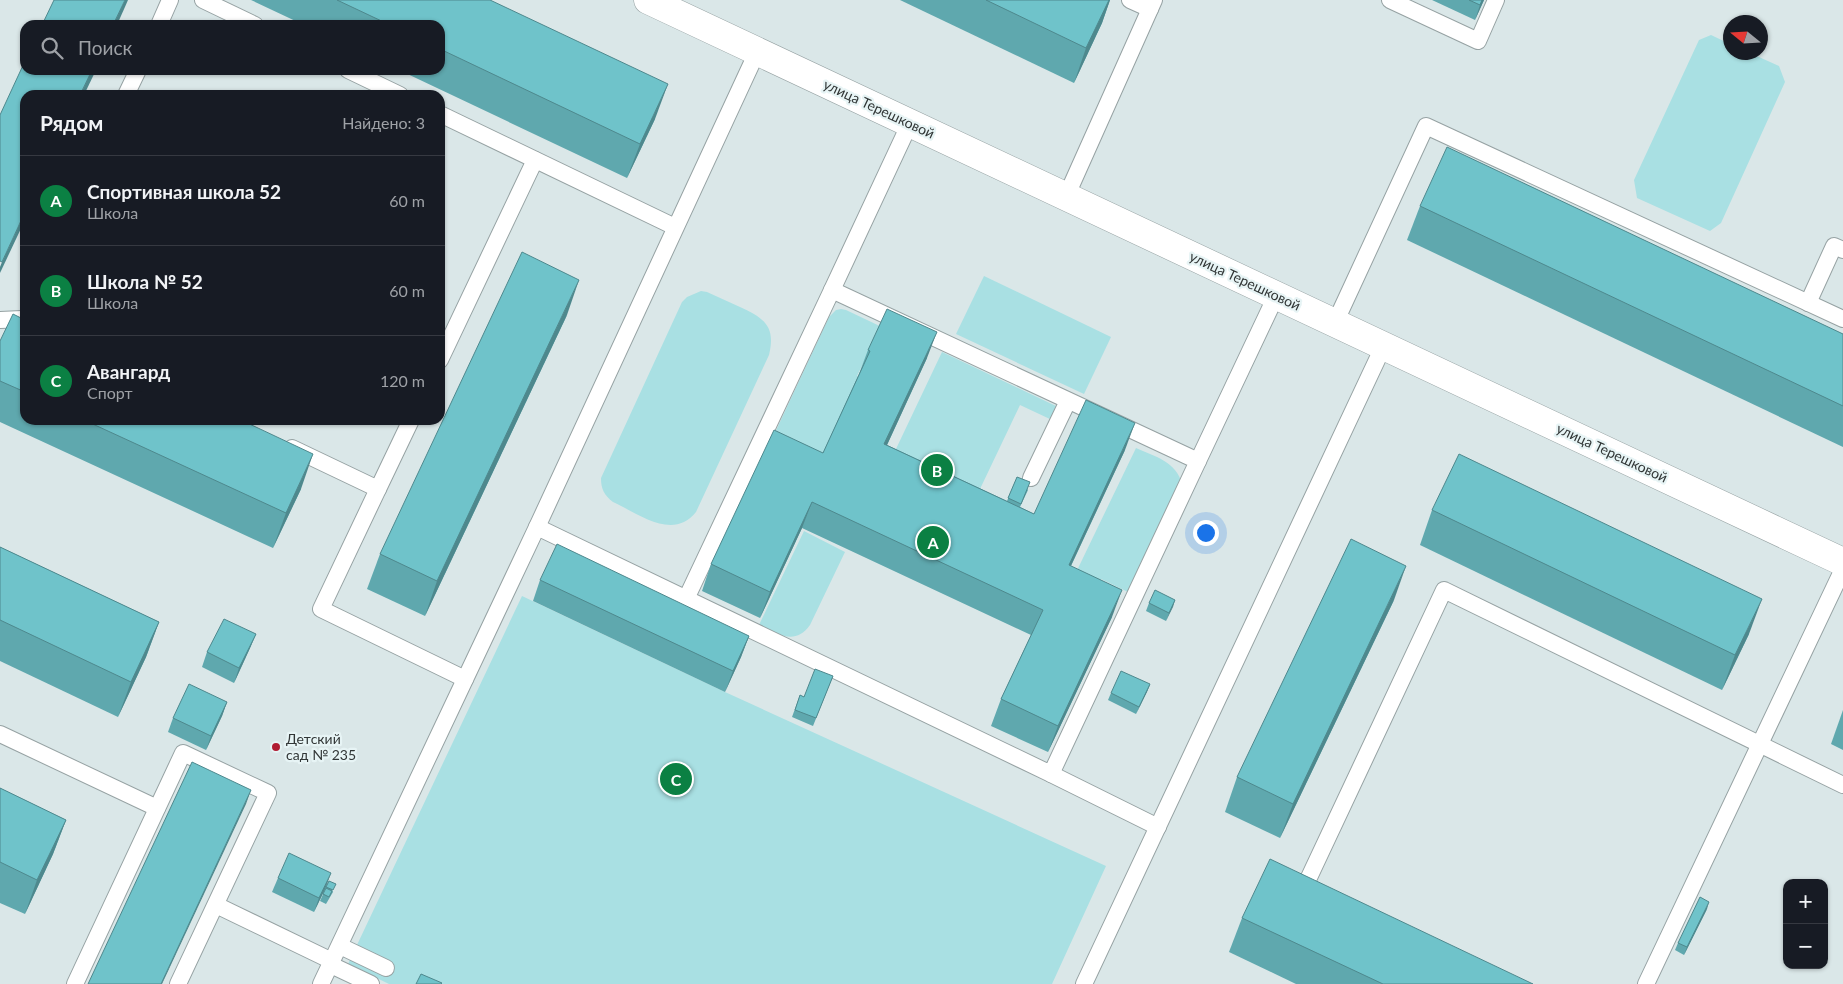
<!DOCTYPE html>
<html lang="ru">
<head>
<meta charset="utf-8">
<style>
	:root { --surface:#171b24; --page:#242831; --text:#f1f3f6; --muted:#9ea1a6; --line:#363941; --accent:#0b8043 }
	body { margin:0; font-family:Lato,sans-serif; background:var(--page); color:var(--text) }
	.controls { position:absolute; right:15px; bottom:15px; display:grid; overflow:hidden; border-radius:10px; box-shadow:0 1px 4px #0004 }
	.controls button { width:45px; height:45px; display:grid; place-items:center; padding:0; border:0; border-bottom:1px solid var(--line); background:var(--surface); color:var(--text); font:25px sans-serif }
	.compass { position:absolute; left:1723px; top:15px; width:45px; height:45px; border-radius:50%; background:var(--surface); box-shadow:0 1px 4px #0004; rotate:288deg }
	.you { position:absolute; left:1205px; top:532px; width:18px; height:18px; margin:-12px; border:4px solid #fff; border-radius:50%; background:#1a73e8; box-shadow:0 0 0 8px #1a73e833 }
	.badge { display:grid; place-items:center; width:32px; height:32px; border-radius:50%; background:var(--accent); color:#fff; font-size:16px; font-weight:700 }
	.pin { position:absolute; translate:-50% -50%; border:2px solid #fff; box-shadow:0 1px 5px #0006 }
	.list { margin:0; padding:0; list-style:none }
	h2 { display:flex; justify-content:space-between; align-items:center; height:65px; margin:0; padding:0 20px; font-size:21px }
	h2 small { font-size:16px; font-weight:400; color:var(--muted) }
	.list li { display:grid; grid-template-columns:32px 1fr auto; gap:15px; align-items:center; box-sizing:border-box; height:90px; padding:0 20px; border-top:1px solid var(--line) }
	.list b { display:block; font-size:19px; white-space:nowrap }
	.list p { margin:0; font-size:16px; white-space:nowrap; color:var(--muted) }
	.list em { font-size:16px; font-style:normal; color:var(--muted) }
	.icon { flex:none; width:28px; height:28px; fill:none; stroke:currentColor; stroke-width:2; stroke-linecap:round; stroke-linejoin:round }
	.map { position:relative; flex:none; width:1843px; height:984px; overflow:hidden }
	.search { position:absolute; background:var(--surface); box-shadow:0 1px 4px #0004; left:20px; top:20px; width:425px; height:55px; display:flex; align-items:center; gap:12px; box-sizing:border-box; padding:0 18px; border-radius:15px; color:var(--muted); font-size:19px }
	.panel { position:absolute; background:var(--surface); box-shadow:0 1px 4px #0004; left:20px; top:90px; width:425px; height:335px; border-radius:15px }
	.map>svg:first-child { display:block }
	.green { fill:#a9e0e3 }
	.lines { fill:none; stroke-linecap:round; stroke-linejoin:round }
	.lane-casing { stroke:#96a2a3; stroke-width:18 }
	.secondary-casing { stroke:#96a2a3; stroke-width:29 }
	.lane { stroke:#fff; stroke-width:16 }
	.secondary { stroke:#fff; stroke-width:28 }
	.wall { fill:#5fa8ae }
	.shaded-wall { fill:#4e888d }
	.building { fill:#6fc3ca; stroke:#4e888d }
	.poi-dot { fill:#b01c32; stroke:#e7f4f5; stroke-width:2 }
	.labels { text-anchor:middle; stroke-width:4.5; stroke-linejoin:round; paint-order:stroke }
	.street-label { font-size:14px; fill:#313636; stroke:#e7f4f5 }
	.poi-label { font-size:14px; fill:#313636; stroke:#e7f4f5; text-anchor:start }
</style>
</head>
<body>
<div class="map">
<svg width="1843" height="984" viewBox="0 0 1843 984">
	<rect width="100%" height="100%" fill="#dae7e8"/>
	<!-- green -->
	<g class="green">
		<polygon points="1711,35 1730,44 1730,52 1750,53 1779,66 1785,82 1721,223 1710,231 1637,198 1634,180 1699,40"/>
		<polygon points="984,276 1111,337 1084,394 956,334"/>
		<path d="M701,291l6,1c11,5 22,10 33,15 24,11 36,19 29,48l-73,157c-23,29 -57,2 -83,-10 -9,-7 -12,-13 -12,-24l81,-176 5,-5z"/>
		<polygon points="841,309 846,310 886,329 877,335 857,376 859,377 813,477 765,454 829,317 836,310"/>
		<polygon points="942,352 1058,407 1052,420 1020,405 970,510 886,470"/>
		<path d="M1136,448c18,8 41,14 46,36l-52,109 -29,-14 -9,19 -23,-11z"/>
		<path d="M804,531l41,21 -35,73c-15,21 -32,9 -51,0z"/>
		<polygon points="522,596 725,692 1106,866 1052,984 389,984 348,964"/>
	</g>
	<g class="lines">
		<defs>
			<g id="lane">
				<polyline points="203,0 255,25"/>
				<polyline points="1130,0 1150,9 1154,0"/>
				<polyline points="1390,0 1478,41 1496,0"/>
				<polyline points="159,25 170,0"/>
				<polyline points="348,70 400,95"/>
				<polyline points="126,95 138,70"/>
				<polyline points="440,114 675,227"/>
				<polyline points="1066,197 1150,9"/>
				<polyline points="832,290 910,123"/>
				<polyline points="1808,303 1834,246 1843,250"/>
				<polyline points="0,320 22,319"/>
				<polyline points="1335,323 1426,126 1843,319"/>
				<polyline points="440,360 535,160"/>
				<polyline points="292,448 378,489 411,420"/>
				<polyline points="1198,461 1276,296"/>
				<polyline points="1031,478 1068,401"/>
				<polyline points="378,489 321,609 465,679"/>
				<polyline points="537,527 1051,774 1198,461 832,290 686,599"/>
				<polyline points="0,734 157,808"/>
				<polyline points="1051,774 1158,827"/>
				<polyline points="1317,892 1305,886 1444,590 1843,785"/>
				<polyline points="216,905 332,961"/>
				<polyline points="340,946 386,968"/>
				<polyline points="331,965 371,984"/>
				<polyline points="75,984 183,753 268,793 178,984"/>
				<polyline points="321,984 537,527 757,52"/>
				<polyline points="1084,984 1384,345"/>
				<polyline points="1646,984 1843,569"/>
			</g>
			<polyline id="secondary" points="648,0 1843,562"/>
		</defs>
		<!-- lane casing -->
		<use href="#lane" class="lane-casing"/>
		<!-- secondary casing -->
		<use href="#secondary" class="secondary-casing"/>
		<!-- lane -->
		<use href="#lane" class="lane"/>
		<!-- secondary -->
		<use href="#secondary" class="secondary"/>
	</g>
	<!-- wall -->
	<g class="wall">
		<polygon points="251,0 490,0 655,119 627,178 399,70 440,70 440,25 304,25"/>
		<polygon points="900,0 1110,0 1102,23 1074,83"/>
		<polygon points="1432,0 1484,0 1475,20"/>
		<polygon points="1420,206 1843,334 1843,447 1407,240"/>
		<polygon points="567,315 425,616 367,589 380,554"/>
		<polygon points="25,320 25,420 241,420 301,489 273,548 0,422 0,341"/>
		<polygon points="868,350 927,358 887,445 1007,501 1017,477 1028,490 1020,507 1034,514 1125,450 1071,566 1112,617 1048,752 991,726 1001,699 1031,635 802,528 760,618 702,591 711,564 823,453 859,374"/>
		<polygon points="1432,510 1749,634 1722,690 1420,545"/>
		<polygon points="0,547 159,622 146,657 118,717 0,661"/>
		<polygon points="540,580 749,636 741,657 725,692 533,601"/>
		<polygon points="1175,600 1166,621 1146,611 1149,603"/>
		<polygon points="1394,600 1280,838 1225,812 1237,777"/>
		<polygon points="256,634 250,648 234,683 202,667 207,652"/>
		<polygon points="833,676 813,726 792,717 800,695 804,697"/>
		<polygon points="1150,685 1136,714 1108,700 1111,693"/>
		<polygon points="227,702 222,716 206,750 168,732 173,718"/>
		<polygon points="1843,710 1843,750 1831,744"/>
		<polygon points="0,788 66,820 53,854 25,914 0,903"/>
		<polygon points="278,878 326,887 314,912 272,892"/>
		<polygon points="329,881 333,892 326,904 320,901"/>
		<polygon points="1707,909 1684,955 1675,950 1678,943"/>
		<polygon points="1242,918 1533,984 1296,984 1229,952"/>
	</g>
	<!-- shaded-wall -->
	<g class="shaded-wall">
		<polygon points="125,0 128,0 117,25 113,25"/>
		<polygon points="1109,0 1110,0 1102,23 1074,83 1086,48"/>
		<polygon points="1482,0 1484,0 1475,20 1480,5"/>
		<polygon points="92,70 96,70 84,95 80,95"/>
		<polygon points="668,84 655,119 627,178 640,144"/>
		<polygon points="25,212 25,220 0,273 0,267 2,262"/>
		<polygon points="579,280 567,315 425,616 437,581"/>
		<polygon points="937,332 927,358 875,471 884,444"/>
		<polygon points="1135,423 1125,450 1059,591 1069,565"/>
		<polygon points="313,454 301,489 273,548 286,513"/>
		<polygon points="812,502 802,528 760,618 770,592"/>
		<polygon points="1406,566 1394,600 1280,838 1293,804"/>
		<polygon points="1122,590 1112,617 1048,752 1058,726"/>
		<polygon points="1762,599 1749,634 1722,690 1735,655"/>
		<polygon points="1175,600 1173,607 1166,621 1169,613"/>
		<polygon points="159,622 146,657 118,717 131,682"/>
		<polygon points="256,634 250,648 234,683 239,668"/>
		<polygon points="749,636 741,657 725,692 733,671"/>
		<polygon points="1150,684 1147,692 1136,714 1139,707"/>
		<polygon points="227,702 222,716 206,750 211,736"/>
		<polygon points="251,790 246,804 162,984 161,984"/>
		<polygon points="66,820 53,854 25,914 37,880"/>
		<polygon points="331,873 326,887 314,912 319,898"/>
		<polygon points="1709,902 1707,909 1684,955 1687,947"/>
	</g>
	<!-- building -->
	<g class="building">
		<polygon points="54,0 125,0 113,25 42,25"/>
		<polygon points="337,0 490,0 668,84 640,144 440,49 440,25 390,25"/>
		<polygon points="986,0 1109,0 1086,48"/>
		<polygon points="1469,0 1482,0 1480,5"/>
		<polygon points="25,61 25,70 92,70 80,95 25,95 25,212 2,262 0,261 0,115"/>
		<polygon points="1447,147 1843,334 1843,406 1420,206"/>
		<polygon points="522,252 579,280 437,581 380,554"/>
		<polygon points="887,309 937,332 884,444 1034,514 1086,400 1135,423 1069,565 1122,590 1058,726 1001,699 1043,610 812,502 770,592 711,564 774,430 823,453 870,351 868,350"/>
		<polygon points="13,314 25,320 25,392 0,381 0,341"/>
		<polygon points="84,420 241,420 313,454 286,513"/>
		<polygon points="1459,454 1762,599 1735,655 1432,510"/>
		<polygon points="1017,477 1030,482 1021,504 1008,498"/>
		<polygon points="1351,539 1406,566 1293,804 1237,777"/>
		<polygon points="557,544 749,636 733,671 540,580"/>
		<polygon points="0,547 159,622 131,682 0,620"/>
		<polygon points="1155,590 1175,600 1169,613 1149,603"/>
		<polygon points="224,619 256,634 239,668 207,652"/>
		<polygon points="815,669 833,676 816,718 795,710 800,695 804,697"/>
		<polygon points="1121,671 1150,684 1139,707 1111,693"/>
		<polygon points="189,684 227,702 211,736 173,718"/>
		<polygon points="192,762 251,790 161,984 88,984"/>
		<polygon points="0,788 66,820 37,880 0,862"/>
		<polygon points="289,853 331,873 319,898 278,878"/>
		<polygon points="1270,859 1533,984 1383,984 1242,918"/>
		<polygon points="329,881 336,884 333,890 326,887"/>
		<polygon points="326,888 332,891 329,897 323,894"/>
		<polygon points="1700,897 1709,902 1687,947 1678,943"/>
		<polygon points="421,974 442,983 441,984 416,984"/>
	</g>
	<!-- markers -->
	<circle class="poi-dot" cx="276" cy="747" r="5"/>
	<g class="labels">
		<!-- street labels -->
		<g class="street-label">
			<text transform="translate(879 109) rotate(25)" y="5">улица Терешковой</text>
			<text transform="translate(1245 281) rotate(25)" y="5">улица Терешковой</text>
			<text transform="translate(1612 453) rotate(25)" y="5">улица Терешковой</text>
		</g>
		<!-- poi labels -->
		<g class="poi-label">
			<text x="286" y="744">Детский<tspan x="286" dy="16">сад № 235</tspan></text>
		</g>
	</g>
</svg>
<div class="controls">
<button>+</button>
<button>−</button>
</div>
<svg class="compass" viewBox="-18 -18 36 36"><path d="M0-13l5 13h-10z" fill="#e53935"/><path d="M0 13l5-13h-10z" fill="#9ea1a6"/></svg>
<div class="you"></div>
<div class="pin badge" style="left:933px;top:542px">A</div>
<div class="pin badge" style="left:937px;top:470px">B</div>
<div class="pin badge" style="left:676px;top:779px">C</div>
<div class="search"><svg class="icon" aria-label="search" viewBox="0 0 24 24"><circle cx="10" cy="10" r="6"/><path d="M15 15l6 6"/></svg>Поиск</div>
<section class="panel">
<h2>Рядом<small>Найдено: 3</small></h2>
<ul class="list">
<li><span class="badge">A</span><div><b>Спортивная школа 52</b><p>Школа</p></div><em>60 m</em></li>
<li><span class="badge">B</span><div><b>Школа № 52</b><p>Школа</p></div><em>60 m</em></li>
<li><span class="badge">C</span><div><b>Авангард</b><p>Спорт</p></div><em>120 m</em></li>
</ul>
</section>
</div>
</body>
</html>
